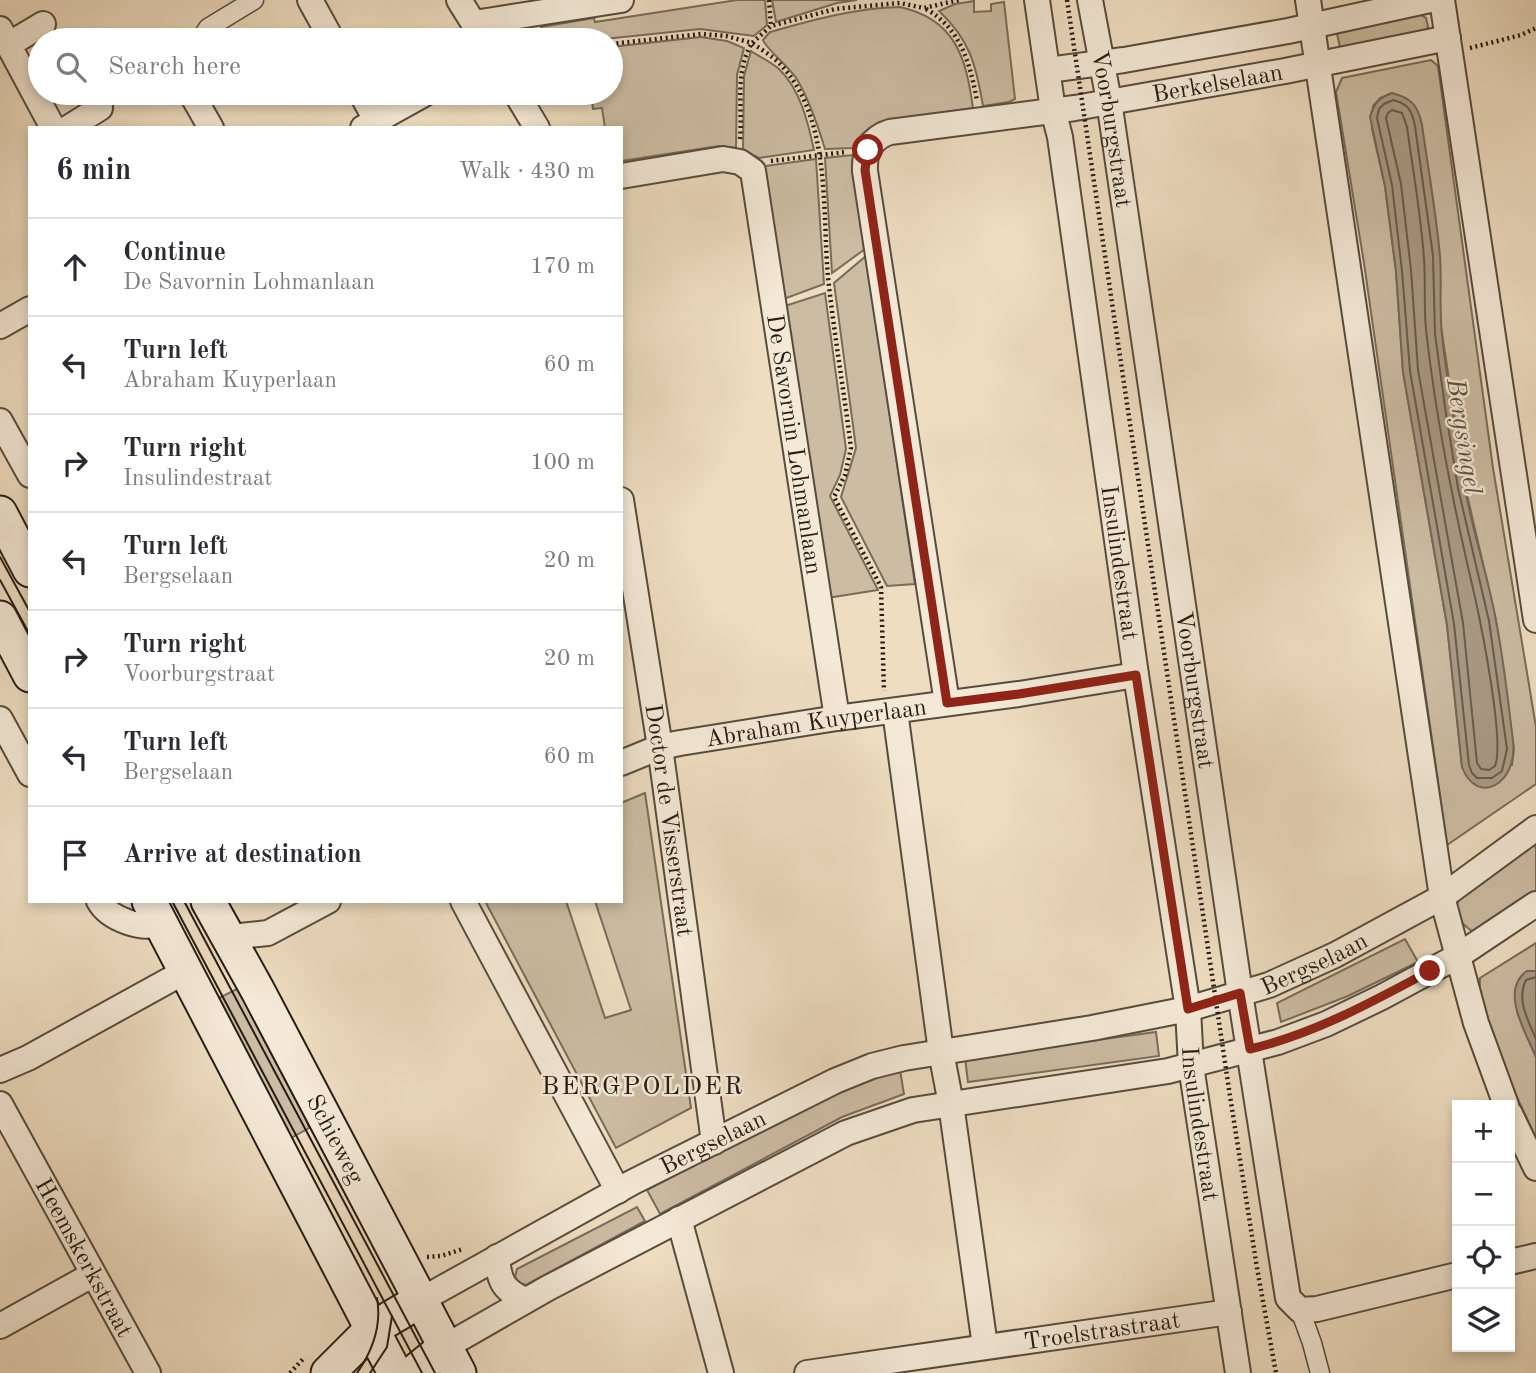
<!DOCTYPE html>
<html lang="en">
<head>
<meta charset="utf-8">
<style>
	:root { --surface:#fff; --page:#f7f7f7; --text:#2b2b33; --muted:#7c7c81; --line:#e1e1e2 }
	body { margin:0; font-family:"Old Standard TT",serif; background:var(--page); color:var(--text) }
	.controls { position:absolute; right:21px; bottom:21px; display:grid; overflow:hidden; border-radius:0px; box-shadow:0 4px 10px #0003 }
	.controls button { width:63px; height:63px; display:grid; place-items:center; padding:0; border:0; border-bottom:2px solid var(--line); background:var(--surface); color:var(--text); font:35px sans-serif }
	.stop { position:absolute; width:21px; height:21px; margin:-16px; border:5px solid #8f2418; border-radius:50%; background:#fff }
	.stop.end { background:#8f2418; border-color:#fff; box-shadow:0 2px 7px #0008 }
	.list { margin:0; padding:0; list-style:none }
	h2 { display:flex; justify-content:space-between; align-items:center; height:91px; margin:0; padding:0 28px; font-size:30px }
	h2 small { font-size:23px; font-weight:400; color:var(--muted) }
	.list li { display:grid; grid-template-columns:46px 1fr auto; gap:21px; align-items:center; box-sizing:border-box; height:98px; padding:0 28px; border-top:2px solid var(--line) }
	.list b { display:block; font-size:26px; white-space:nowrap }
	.list p { margin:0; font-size:23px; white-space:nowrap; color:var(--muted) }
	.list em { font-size:23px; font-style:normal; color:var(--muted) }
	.icon { flex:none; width:38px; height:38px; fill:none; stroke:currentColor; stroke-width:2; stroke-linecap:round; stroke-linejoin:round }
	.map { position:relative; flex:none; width:1536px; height:1373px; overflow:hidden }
	.search { position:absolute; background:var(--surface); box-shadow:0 4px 10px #0003; left:28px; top:28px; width:595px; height:77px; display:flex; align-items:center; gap:18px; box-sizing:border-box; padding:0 24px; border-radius:38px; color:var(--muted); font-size:26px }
	.panel { position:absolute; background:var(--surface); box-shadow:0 4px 10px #0003; left:28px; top:126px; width:595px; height:777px; border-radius:0px }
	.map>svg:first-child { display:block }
	.green { fill:#ccbca3; stroke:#786c5b; stroke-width:2; fill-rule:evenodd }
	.water { fill:#aa9b86; stroke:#756858; stroke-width:2 }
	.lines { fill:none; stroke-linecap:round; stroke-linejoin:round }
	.shore { stroke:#685c4c; stroke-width:2 }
	.pedestrian-casing { stroke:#574c3e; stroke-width:21 }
	.minor-casing { stroke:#574c3e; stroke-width:28 }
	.secondary-casing { stroke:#251c13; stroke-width:37 }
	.path { stroke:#251c13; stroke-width:4.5; stroke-dasharray:2 3.5; stroke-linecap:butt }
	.pedestrian { stroke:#f4e9d7; stroke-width:18 }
	.minor { stroke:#f4e9d7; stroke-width:24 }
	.secondary { stroke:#f4e9d7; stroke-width:33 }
	.tram { stroke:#251c13; stroke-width:2 }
	.path-bridge { stroke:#251c13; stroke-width:4.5; stroke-dasharray:2 3.5; stroke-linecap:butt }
	.route { stroke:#8f2418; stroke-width:9 }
	.labels { text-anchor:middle; stroke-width:5; stroke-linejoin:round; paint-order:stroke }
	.street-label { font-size:24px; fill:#251c13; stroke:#f4e9d7 }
	.water-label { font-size:26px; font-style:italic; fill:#5a4f41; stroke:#f4e9d7 }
	.neighbourhood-label { font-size:26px; letter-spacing:2px; fill:#251c13; stroke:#f4e9d7 }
</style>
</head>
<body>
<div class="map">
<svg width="1536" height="1373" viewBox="0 0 1536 1373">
	<rect width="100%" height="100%" fill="#eeddc1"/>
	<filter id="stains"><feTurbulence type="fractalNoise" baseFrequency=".00286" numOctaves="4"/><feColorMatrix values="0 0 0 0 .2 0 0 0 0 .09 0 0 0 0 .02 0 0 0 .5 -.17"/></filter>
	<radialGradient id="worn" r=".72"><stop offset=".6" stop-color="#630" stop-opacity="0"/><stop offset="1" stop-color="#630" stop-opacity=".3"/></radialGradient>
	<!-- green -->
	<g class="green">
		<polygon points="737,0 765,0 767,25 754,36 700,29 595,40 543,38 541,27 594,18 595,22"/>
		<polygon points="772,0 857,0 837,3 776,22"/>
		<path d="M974,1v11l17,-1v-7l13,-2 11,97 -6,3 -26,4c-7,-41 -13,-66 -44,-95l16,-7z"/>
		<path d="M900,7c55,12 66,50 73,101l-94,14c-12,7 -20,13 -26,26l-28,1c-7,-23 -15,-47 -27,-68 -7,-13 -32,-32 -35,-41l7,-8c43,-12 85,-24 130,-25z"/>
		<polygon points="1418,13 1426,18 1428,27 1423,34 1347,49 1340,47 1337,34 1342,29"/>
		<polygon points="701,37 727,41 744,48 737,75 736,148 719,146 621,161 621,128 605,128 602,108 593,109 591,93 611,93 611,47"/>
		<path d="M751,51c9,6 20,11 28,18 21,20 29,53 35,81l-55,8 -16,-8 1,-74z"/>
		<path d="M1431,60l7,6 55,402 43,259v57l-89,61 -83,-582 -28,-171 6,-14zM1392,93l50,240 23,153 31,134 18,129 -2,16 -50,2 -15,-142 -44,-253 -7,-101 -11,-85 -13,-57 1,-23 7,-8z"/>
		<polygon points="853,155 853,169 865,249 832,273 825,158"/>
		<polygon points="816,159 824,284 784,299 765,166"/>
		<polygon points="866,256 915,584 887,586 841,497 856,448 834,283"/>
		<polygon points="825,293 846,449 840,475 830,496 878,590 827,598 785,306"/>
		<polygon points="645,793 691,1108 616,1148 485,901 566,901 605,1018 631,1010 595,901 621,901 621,803"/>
		<path d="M1536,846v47l-51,36 -13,2c-14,-9 -20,-20 -11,-36l68,-48z"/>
		<polygon points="1405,939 1418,962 1348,996 1281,1022 1277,1003"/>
		<polygon points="1536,943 1536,971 1527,971 1517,1012 1536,1057 1536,1138 1501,1063 1479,1003 1480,978"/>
		<polygon points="241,987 301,1099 309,1128 291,1138 217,999"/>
		<polygon points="1156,1032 1159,1056 968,1082 965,1058"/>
		<polygon points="900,1070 904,1094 842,1117 660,1214 647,1190 845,1086"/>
		<polygon points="637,1207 645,1221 526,1285 519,1283 515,1277 517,1269"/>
	</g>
	<!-- water -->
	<g class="water">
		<path d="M1392,93c19,5 26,12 30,32 6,43 14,87 18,131 2,26 -1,53 2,79 5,49 14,98 22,147 7,47 24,92 32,139 8,40 12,80 17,120 5,43 -36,66 -51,26l-15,-142 -44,-253 -7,-101 -11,-85 -15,-69c4,-14 9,-19 22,-24z"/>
		<path d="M1527,971h9v86c-10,-24 -37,-67 -9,-86z"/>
	</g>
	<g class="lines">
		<!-- shore -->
		<g class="shore">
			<path d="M1393,100c16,4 19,11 22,26l18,130 2,78 10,73 13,81 31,133 18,128 -5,22 -10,7h-15l-5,-5 -3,-8 -15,-141 -44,-253 -8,-100 -10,-86 -15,-67 2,-9 5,-5z"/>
			<path d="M1392,110l10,3 5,14c6,44 14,88 17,132 2,26 -1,53 3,79 10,87 27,170 47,255 7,31 31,149 21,173l-6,4 -8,-1 -4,-6 -14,-140 -45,-253 -7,-100 -10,-86 -15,-66 2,-5z"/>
			<path d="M1536,977l-10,3c-10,20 2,40 10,59"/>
		</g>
		<defs>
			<g id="pedestrian">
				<polyline points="200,40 208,28 254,0"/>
				<polyline points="1300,1310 1312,1343 1320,1373"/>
			</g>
			<g id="minor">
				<polyline points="310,0 332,40"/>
				<polyline points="459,0 484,40"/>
				<path id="s1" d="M1037,0l16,110 7,27 76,538 52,334 3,57 47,307"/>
				<path id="s2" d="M1090,0l19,101 131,892 48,305 12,12 17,-1 140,-34"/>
				<polyline points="1308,0 1442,897 1476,1023 1506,1105"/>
				<polyline points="1442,0 1536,620"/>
				<polyline points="474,23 621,0"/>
				<polyline points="0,29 53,128"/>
				<polyline points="8,45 43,24"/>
				<polyline points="1048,70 1124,60 1288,31 1430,0"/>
				<polyline points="191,93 211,128"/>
				<polyline points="361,93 376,120"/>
				<polyline points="516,93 537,128"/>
				<polyline points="68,128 100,108"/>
				<polyline points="363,128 426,93"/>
				<path id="s3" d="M621,176l102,-17 17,3 13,9 84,547"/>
				<polyline points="0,326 30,309"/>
				<polyline points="0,421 30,475"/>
				<path id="s4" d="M621,500l39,247 54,395"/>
				<path id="s5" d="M947,703l-82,-532c-1,-19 6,-33 25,-39l185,-24 210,-37 163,-33"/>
				<polyline points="895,711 941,1052 951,1104 985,1346"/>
				<polyline points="0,719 30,774"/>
				<path id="s6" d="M621,763l39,-16 20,-4 157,-25 182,-24 117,-19"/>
				<path d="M99,901c10,18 44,30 61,22"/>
				<polyline points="463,901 618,1191"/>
				<polyline points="230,941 240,936 268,933 328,901"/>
				<polyline points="0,1070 28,1058 184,972"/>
				<path id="s7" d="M0,1104l148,269"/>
				<polyline points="1510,1114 1536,1168"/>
				<polyline points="679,1219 721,1373"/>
				<path d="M497,1257c2,24 6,33 28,43"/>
				<polyline points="1510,1262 1536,1256"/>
				<path id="s8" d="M421,1300l212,-118 202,-101 37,-15 32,-8 188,-30 96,-19 81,-24 66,-30 107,-58 94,-69"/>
				<polyline points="0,1326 92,1275"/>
				<polyline points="445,1347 548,1288 846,1133 913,1110 1168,1071 1278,1042 1326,1024 1382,997 1458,956 1536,904"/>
				<path id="s9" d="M807,1373l422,-61"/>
			</g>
			<g id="secondary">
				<polyline points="0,513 30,570"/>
				<polyline points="0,618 30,675"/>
				<polyline points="149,901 395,1373"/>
				<path id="s10" d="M208,901l50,90 201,382"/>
				<polyline points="328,1373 372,1329 421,1300"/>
				<polyline points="413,1373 445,1347"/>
			</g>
		</defs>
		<!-- pedestrian casing -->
		<use href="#pedestrian" class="pedestrian-casing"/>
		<!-- minor casing -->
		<use href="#minor" class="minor-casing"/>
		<!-- secondary casing -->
		<use href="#secondary" class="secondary-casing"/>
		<!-- path -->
		<g class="path">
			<polyline points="769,0 771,26"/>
			<path d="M926,9c35,20 44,54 51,92"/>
			<polyline points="611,44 701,34 726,36 752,43 771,26 835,9 900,3 924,8 959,0"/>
			<polyline points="1470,48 1521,35 1536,28"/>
			<path d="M740,139c3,-33 -6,-66 12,-96 10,7 22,14 30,23 49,54 40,143 46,211 6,57 16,114 23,171l-6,27 -11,22 47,90 3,104"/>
			<polyline points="771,161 846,152"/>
			<polyline points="427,1257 441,1256 463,1249"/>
			<polyline points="290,1373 303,1359"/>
		</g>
		<!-- pedestrian -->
		<use href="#pedestrian" class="pedestrian"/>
		<!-- minor -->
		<use href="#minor" class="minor"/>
		<!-- secondary -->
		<use href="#secondary" class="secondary"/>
		<!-- tram -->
		<g class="tram">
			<polyline points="0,557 30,612"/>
			<polyline points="0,580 30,635"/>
			<polyline points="172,901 422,1373"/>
			<polyline points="184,901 435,1373"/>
			<path d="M357,1373c16,-23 25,-47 20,-75"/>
			<polyline points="370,1373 387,1347 392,1316"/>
		</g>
		<!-- path-bridge -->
		<polyline class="path-bridge" points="1067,0 1230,1096 1257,1268 1276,1373"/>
	</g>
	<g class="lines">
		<!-- route -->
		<path class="route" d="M868,150l-3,20 82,533 72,-9 117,-19 52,334 52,-16 10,56c64,-15 122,-47 180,-78"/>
	</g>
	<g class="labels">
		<!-- street labels -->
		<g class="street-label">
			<text dy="8" stroke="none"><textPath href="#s5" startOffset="920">Berkelselaan</textPath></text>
			<text dy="8" stroke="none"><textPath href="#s2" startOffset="131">Voorburgstraat</textPath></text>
			<text dy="8" stroke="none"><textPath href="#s3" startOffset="413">De Savornin Lohmanlaan</textPath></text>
			<text dy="8" stroke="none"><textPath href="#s1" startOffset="569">Insulindestraat</textPath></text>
			<text dy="8" stroke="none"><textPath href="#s2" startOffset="698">Voorburgstraat</textPath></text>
			<text dy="8" stroke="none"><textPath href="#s6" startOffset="200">Abraham Kuyperlaan</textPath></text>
			<text dy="8" stroke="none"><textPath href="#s4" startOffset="324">Doctor de Visserstraat</textPath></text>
			<text dy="8" stroke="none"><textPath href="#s8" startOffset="964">Bergselaan</textPath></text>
			<text dy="8" stroke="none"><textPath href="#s1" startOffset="1136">Insulindestraat</textPath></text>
			<text dy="8" stroke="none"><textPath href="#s10" startOffset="270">Schieweg</textPath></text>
			<text dy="8" stroke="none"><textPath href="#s8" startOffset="332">Bergselaan</textPath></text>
			<text dy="8" stroke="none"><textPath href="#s7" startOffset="175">Heemskerkstraat</textPath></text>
			<text dy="8" stroke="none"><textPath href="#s9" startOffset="298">Troelstrastraat</textPath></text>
		</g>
		<!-- water labels -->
		<g class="water-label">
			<text transform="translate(1465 436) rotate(81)" y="9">Bergsingel</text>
		</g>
		<!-- neighbourhood labels -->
		<g class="neighbourhood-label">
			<text x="643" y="1094">BERGPOLDER</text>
		</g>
	</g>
	<rect width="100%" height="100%" filter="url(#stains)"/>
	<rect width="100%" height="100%" fill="url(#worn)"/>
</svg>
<div class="controls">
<button>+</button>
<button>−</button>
<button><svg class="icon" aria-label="locate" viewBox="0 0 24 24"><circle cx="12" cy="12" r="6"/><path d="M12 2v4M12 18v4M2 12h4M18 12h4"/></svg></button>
<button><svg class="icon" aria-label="layers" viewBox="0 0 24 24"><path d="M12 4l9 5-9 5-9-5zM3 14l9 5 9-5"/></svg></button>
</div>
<div class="stop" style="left:868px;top:150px"></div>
<div class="stop end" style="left:1430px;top:971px"></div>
<div class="search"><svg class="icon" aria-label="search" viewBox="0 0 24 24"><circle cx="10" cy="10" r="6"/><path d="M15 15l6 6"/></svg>Search here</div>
<section class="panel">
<h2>6 min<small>Walk · 430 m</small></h2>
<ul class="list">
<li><svg class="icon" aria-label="ahead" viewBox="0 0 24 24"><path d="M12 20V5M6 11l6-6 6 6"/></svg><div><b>Continue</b><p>De Savornin Lohmanlaan</p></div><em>170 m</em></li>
<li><svg class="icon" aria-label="left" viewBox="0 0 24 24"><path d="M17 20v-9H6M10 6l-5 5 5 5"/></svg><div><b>Turn left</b><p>Abraham Kuyperlaan</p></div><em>60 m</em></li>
<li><svg class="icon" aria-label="right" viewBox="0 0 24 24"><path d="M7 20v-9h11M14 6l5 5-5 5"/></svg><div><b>Turn right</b><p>Insulindestraat</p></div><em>100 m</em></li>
<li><svg class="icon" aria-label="left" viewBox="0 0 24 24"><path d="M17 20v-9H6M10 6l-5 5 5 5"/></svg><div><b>Turn left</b><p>Bergselaan</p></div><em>20 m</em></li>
<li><svg class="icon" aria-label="right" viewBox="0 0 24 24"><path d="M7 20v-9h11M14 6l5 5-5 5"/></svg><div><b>Turn right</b><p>Voorburgstraat</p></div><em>20 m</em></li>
<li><svg class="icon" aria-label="left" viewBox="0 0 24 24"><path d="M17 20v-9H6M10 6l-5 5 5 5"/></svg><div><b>Turn left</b><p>Bergselaan</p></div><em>60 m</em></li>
<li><svg class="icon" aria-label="arrive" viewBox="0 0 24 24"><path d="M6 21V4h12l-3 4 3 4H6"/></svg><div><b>Arrive at destination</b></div></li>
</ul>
</section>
</div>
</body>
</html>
